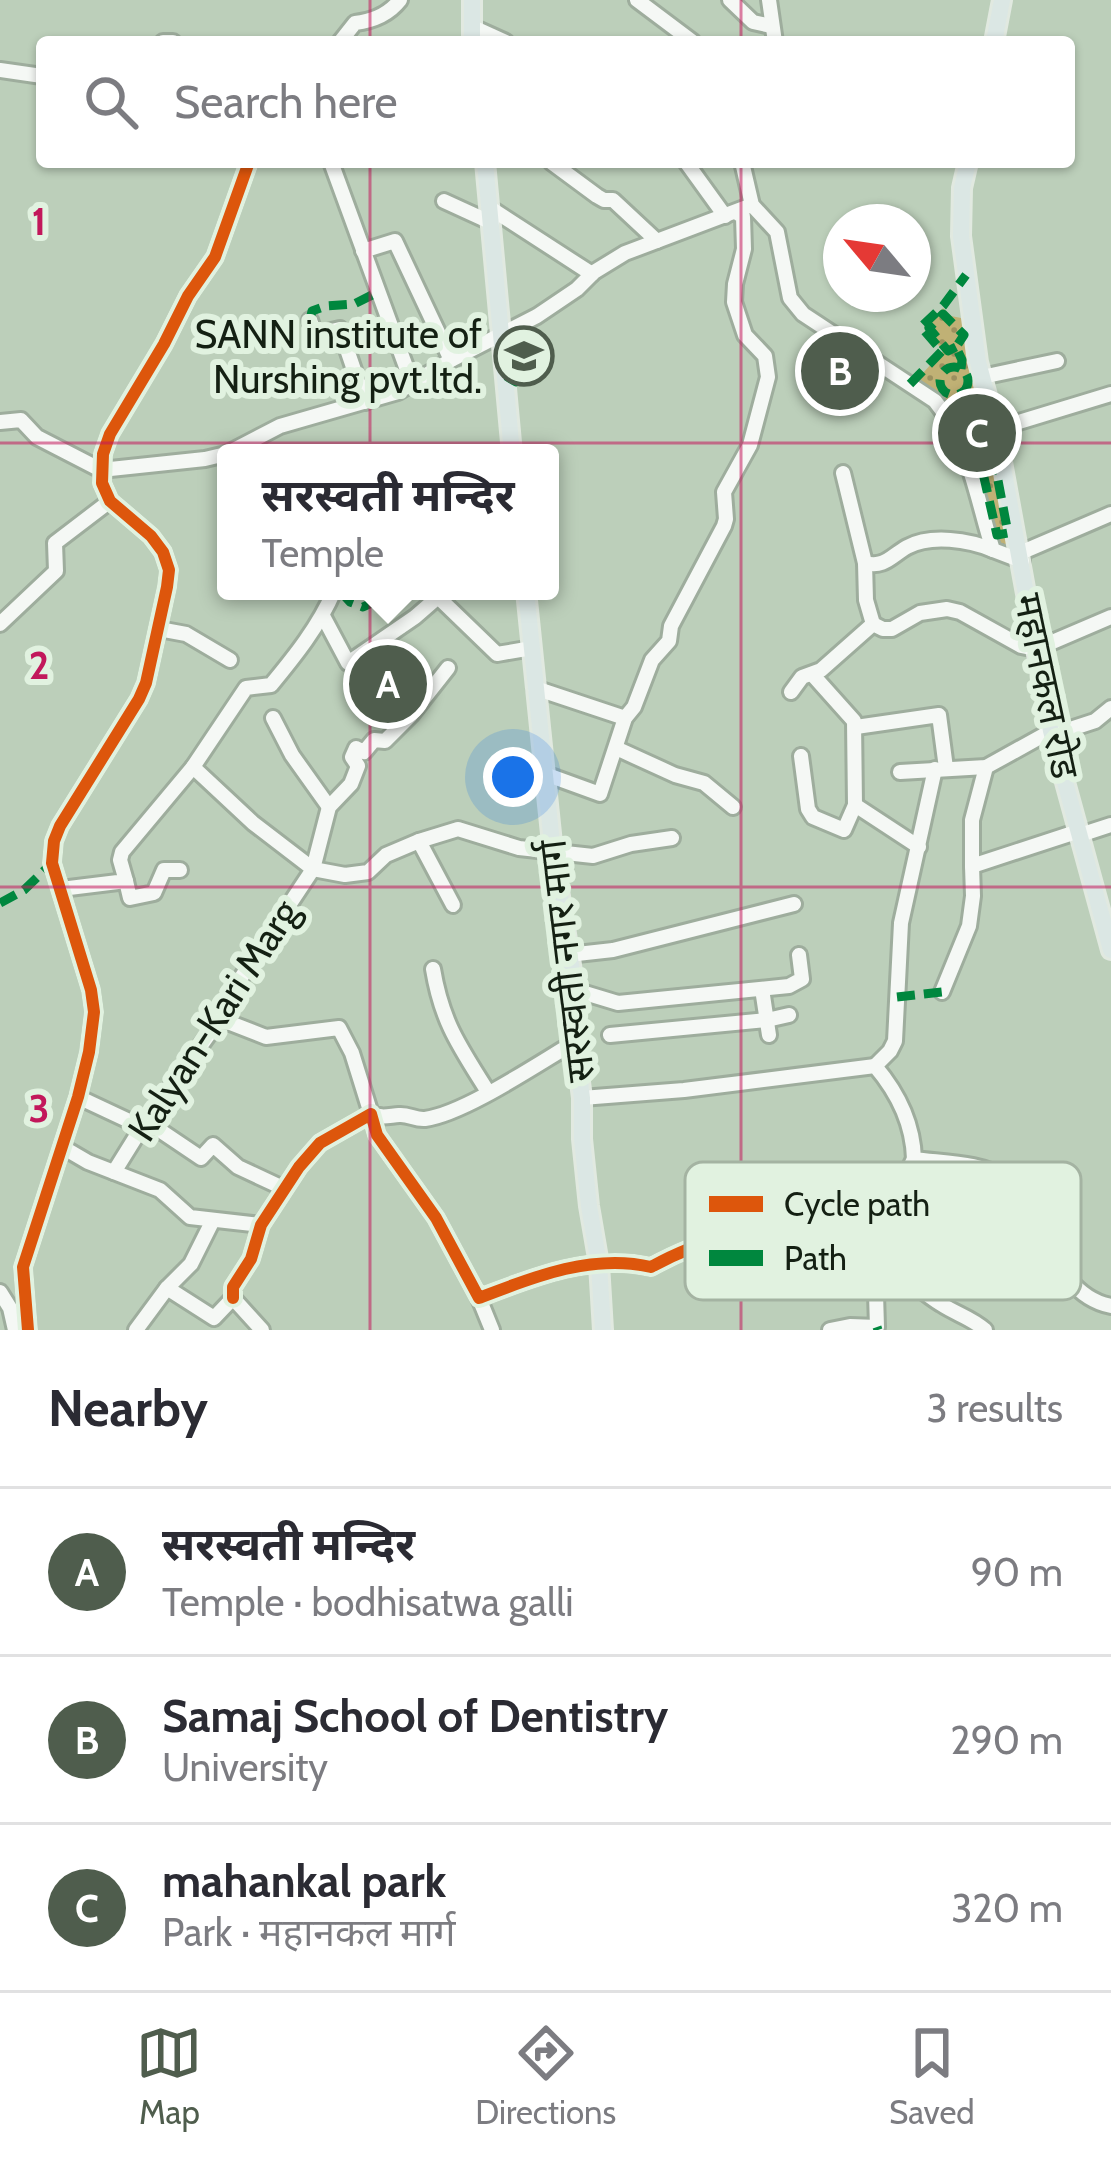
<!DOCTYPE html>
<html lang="en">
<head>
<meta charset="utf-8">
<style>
	:root { --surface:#fff; --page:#f7f7f7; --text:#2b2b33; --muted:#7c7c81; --line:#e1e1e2; --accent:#4f5d4d }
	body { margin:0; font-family:Cabin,"Noto Sans Devanagari",sans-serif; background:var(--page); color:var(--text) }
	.compass { position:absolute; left:823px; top:204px; width:108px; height:108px; border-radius:50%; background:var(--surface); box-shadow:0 3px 9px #0004; rotate:299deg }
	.you { position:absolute; left:513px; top:777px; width:42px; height:42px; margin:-30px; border:9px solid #fff; border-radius:50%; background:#1a73e8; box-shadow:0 0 0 18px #1a73e833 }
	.badge { display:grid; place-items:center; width:78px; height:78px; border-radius:50%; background:var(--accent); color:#fff; font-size:39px; font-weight:700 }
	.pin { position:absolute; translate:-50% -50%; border:6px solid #fff; box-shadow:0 3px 12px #0006 }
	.popup { position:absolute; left:217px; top:444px; width:342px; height:156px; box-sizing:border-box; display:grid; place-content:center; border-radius:12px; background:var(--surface); filter:drop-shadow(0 3px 9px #0005); font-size:39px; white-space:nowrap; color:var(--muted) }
	.popup b { font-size:45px; color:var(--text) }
	.popup::after { content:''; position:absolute; left:50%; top:100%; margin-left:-24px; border:24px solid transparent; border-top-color:var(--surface) }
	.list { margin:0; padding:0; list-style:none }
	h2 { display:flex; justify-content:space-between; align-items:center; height:156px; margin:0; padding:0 48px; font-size:51px }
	h2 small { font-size:39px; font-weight:400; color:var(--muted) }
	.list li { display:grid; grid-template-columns:78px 1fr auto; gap:36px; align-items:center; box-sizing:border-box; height:168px; padding:0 48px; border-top:3px solid var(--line) }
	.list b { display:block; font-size:45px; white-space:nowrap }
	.list p { margin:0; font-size:39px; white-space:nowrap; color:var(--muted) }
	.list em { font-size:39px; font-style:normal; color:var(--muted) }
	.icon { flex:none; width:66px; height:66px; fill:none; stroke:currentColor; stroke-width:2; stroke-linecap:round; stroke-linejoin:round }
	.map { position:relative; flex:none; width:1111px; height:1330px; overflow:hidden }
	.search { position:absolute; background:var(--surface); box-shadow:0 3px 9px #0004; left:36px; right:36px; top:36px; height:132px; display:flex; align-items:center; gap:30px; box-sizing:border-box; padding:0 42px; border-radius:12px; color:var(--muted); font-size:45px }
	.sheet { height:660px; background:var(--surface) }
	nav { display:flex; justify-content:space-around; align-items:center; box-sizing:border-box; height:168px; border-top:3px solid var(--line); background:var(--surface); font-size:33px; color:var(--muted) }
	nav a { display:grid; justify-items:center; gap:6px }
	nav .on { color:var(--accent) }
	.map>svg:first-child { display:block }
	.park { fill:url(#park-dots) }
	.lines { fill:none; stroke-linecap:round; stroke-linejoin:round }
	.minor-casing { stroke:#9ead9d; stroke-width:20 }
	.major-casing { stroke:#e1e9e0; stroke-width:22 }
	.minor { stroke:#f5f8f5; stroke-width:14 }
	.major { stroke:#dbe7e4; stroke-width:16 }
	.quiet { stroke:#00873e; stroke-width:9; stroke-dasharray:18 9; stroke-linecap:butt }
	.cycleway-casing { stroke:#e1f2e0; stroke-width:20 }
	.cycleway { stroke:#dd560c; stroke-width:12 }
	.grid { fill:none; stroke:#c2185b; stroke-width:3; stroke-opacity:0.55 }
	.labels { text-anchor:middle; stroke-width:12; stroke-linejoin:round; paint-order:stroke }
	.poi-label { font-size:39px; fill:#142013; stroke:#e1f2e0; text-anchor:end }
	.street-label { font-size:39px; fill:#142013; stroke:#e1f2e0 }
	.key { fill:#e1f2e0; stroke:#a4b3a2; stroke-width:3 }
	.key-label { font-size:33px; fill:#142013 }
	.grid-label { font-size:39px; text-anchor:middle; font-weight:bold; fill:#c2185b; stroke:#e1f2e0; stroke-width:12; stroke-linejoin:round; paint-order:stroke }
</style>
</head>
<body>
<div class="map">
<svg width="1111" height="1330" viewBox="0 0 1111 1330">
	<defs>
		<pattern id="park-dots" width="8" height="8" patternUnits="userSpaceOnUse" patternTransform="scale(3)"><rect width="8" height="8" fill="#c0b175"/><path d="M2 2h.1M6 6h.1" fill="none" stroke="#9b905f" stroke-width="1.8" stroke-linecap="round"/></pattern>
	</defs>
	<rect width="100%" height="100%" fill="#bccfba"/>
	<!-- park -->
	<polygon class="park" points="943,308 951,316 971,320 1020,559 995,551 961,435 913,384 943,351 924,327"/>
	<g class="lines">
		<defs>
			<g id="minor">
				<polyline points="637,0 693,42"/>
				<polyline points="730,0 753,22 771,26"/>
				<polyline points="769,0 775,42"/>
				<polyline points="473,27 506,42"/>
				<polyline points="163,42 173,42"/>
				<path d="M340,42l15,-19c18,-2 34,-9 45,-23"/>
				<polyline points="0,70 42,76"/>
				<polyline points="331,162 413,386"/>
				<polyline points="551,162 597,196 604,200 613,200 657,241"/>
				<polyline points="686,162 725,216"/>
				<path d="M742,162l10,43 25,27 13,66 13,16 132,87c34,41 42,99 58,149l29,11"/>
				<polyline points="444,201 492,223"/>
				<polyline points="490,208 592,274"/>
				<polyline points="363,251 395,241 451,360"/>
				<polyline points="310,320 315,335 340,329 365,402"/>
				<polyline points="982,377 1057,361"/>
				<polyline points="0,422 21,420 37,437 101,470 205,459 226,454"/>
				<polyline points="996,429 1111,394"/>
				<polyline points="228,453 280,426 398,392 451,360 537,316 577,289 594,272 625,253 752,205"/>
				<polyline points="843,473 865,563 866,600 873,624"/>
				<polyline points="1020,553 1111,514"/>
				<path d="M865,563c20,5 26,-7 42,-16 24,-13 62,-7 86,3"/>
				<polyline points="323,616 348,663 415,617 438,597 497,654 532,648"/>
				<polyline points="0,624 56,571 55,543 110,501"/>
				<polyline points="159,629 186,634 230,660"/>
				<polyline points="812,674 854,721 855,805 919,847"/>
				<polyline points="535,688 625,718"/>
				<polyline points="791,692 802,677 821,670 873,624 883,629 892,629 920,613 947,609 960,612 1021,646 1036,649 1111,617"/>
				<polyline points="273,718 292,755 329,807"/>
				<polyline points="856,727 939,715 946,768"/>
				<polyline points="1052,735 1095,721 1111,708"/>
				<polyline points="616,748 675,775 704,783 733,807"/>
				<polyline points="801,756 808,809 813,817 844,830 855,805"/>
				<polyline points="193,767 253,823 313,869 345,875 368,872 386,855 419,841 458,829 519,848 593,856 631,844 672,838"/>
				<polyline points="986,767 972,820 972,866 1079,831"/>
				<polyline points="900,772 986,767 1051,731"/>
				<polyline points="545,774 600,794 625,718 634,707 652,660 669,641 671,626 724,526 726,519 724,492 750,445 768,377 765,356 745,335 734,302 735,284 744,249 743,217 736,212"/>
				<polyline points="1080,835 1111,825"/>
				<polyline points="419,841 453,905"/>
				<polyline points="126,881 130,898 154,893 164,870 180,870"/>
				<path d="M61,889l65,-8 -6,-21 2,-8 71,-85 53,-79 25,-3c24,-29 48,-59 63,-94"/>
				<polyline points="568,955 613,950 794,904"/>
				<path d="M433,969c9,54 27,78 55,123"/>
				<polyline points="762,989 769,1035"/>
				<polyline points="575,990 618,1003 789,986 802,979 799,955"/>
				<polyline points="942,992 969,926 973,896 972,866"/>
				<path d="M220,1019l46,18 73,-9 13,25 19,61c11,4 16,2 28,1 10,-1 16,5 26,4 39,-5 114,-56 150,-77"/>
				<polyline points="610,1035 767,1020 789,1015"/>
				<polyline points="875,1066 890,1051 895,1041 901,923 935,769"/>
				<polyline points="78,1097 142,1127 149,1123 201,1158 213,1145 238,1167 283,1188"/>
				<path d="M582,1098l102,-8 191,-24c23,27 38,57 39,93 28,4 68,3 92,20 7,5 12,15 17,22 25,36 38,95 88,105"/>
				<polyline points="64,1148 88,1162 160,1190 190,1217 261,1225"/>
				<polyline points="114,1172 142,1127 220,1019 217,1014 313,869 329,807 351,784 358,766 352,757 356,748 364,752 374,740 385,741 411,715 448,668"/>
				<path d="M875,1260c27,9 42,30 66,44 15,10 31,14 44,26"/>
				<polyline points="167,1288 214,1318 233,1298 262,1330"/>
				<polyline points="0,1292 10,1308 15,1330"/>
				<path d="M233,1298v-11l18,-28 10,-34 38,-58 21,-24 51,-29 6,21 59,83 43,80c54,-21 114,-45 172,-31 53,-29 94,-38 154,-36l-10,36 60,-4 18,8"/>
				<polyline points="479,1298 492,1330"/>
				<polyline points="28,1330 23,1267 78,1097 89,1052 94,1012 91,990 52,863 54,841 60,826 139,699 146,683 167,587 169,570 163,552 151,536 110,501 102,483 103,454 110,434 164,344 188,296 215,257 249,162"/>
				<polyline points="136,1330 167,1288 191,1264 213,1220"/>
				<polyline points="830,1330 850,1326 877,1327 875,1260 895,1197 914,1159"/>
			</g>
			<g id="major">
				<polyline points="472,0 472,42"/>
				<polyline points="994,42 1002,0"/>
				<polyline points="485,162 512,453"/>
				<polyline points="968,162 962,188 961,236 978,362 996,429 1051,731 1111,950"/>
				<polyline points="526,591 553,853 575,990 575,1042 582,1098 582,1139 589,1206 599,1264 603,1330"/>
			</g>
		</defs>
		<!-- minor casing -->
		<use href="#minor" class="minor-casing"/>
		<!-- major casing -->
		<use href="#major" class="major-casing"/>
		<!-- minor -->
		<use href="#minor" class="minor"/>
		<!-- major -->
		<use href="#major" class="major"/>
		<!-- quiet -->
		<g class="quiet">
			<polyline points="310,320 312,311 326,306 354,304 378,292"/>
			<polyline points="956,347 948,351 929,328 943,314 964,335 956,347 962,360 961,369"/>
			<circle cx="954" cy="381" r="14"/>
			<polyline points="506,376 516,382 530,378"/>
			<polyline points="910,384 942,351 921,327 943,306 966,275"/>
			<polyline points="962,392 980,445 986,443 989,451 983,454"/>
			<polyline points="984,453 989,471 983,473 997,535 1008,533 996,470 989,471"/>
			<polyline points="340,591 350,602 363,607 397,591"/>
			<polyline points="433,591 438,597"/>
			<polyline points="0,903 24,890 52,863"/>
			<polyline points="897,997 942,992"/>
			<polyline points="877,1327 878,1330"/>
		</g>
		<defs>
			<g id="cycleway">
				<path d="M233,1298v-11l18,-28 10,-34 38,-58 21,-24 51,-29 6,21 59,83 43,80c54,-21 114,-45 172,-31 53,-29 94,-38 154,-36l-10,36 60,-4 18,8"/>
				<polyline points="28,1330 23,1267 78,1097 89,1052 94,1012 91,990 52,863 54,841 60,826 139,699 146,683 167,587 169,570 163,552 151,536 110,501 102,483 103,454 110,434 164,344 188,296 215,257 249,162"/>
			</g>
		</defs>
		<!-- cycleway casing -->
		<use href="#cycleway" class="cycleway-casing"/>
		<!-- cycleway -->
		<use href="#cycleway" class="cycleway"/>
	</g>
	<!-- grid -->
	<path class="grid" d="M370,0v42M741,0v42M370,162v1168M741,162v1168M0,443h1111M0,887h1111"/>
	<!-- icons -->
	<defs>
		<symbol id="university-ring" viewBox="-11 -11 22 22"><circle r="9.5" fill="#e1f2e0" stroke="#4f5d4d" stroke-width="1.5"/><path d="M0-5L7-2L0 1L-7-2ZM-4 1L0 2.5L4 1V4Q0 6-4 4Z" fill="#4f5d4d"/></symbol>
	</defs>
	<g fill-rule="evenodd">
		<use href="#university-ring" x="491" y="323" width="66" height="66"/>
	</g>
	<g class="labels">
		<!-- poi labels -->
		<g class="poi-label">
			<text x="482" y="348">SANN institute of<tspan x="482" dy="45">Nurshing pvt.ltd.</tspan></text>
		</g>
		<!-- street labels -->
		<g class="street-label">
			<text transform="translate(1047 686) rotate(78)" y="14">महानकल रोड</text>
			<text transform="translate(566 961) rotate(-97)" y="14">सरस्वती नगर मार्ग</text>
			<text transform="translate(213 1020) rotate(-57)" y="14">Kalyan-Kari Marg</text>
		</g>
	</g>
	<!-- legend -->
	<rect x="685" y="1162" width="396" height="138" rx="18" class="key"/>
	<rect x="709" y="1196" width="54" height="16" fill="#dd560c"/>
	<rect x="709" y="1250" width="54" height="16" fill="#00873e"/>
	<g class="key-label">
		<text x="784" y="1216">Cycle path</text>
		<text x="784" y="1270">Path</text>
	</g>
	<g class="grid-label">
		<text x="39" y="235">1</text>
		<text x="39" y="679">2</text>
		<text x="39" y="1122">3</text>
	</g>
</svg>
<svg class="compass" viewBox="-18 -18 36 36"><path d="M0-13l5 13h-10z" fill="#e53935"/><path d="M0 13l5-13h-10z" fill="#7c7c81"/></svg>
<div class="you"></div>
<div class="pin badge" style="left:388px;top:684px">A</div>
<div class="popup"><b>सरस्वती मन्दिर</b>Temple</div>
<div class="pin badge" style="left:840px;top:371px">B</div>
<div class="pin badge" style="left:977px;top:433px">C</div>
<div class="search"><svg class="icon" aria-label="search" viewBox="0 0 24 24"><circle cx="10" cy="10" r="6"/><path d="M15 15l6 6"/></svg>Search here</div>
</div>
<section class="sheet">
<h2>Nearby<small>3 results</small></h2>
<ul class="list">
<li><span class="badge">A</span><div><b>सरस्वती मन्दिर</b><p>Temple · bodhisatwa galli</p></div><em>90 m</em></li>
<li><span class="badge">B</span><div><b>Samaj School of Dentistry</b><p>University</p></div><em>290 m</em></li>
<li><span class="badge">C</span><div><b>mahankal park</b><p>Park · महानकल मार्ग</p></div><em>320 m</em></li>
</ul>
</section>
<nav>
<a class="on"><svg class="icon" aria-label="map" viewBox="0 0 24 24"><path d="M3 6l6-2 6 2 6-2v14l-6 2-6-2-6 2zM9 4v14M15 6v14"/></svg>Map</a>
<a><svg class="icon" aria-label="directions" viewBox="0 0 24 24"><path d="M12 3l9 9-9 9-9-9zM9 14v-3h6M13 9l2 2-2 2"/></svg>Directions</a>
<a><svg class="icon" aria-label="saved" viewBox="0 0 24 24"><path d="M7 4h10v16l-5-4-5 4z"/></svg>Saved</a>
</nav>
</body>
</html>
